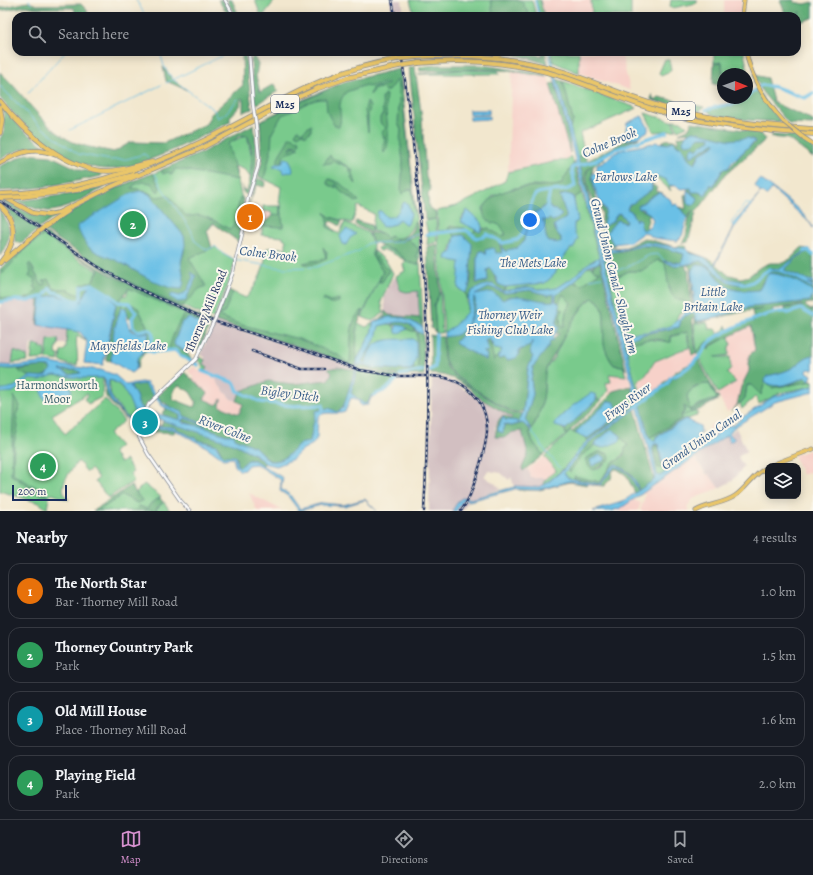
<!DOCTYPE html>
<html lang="en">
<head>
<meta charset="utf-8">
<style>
	:root { --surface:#171b24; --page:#20242c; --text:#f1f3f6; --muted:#9ea1a6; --line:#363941; --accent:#d690ce }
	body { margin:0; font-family:Alegreya,serif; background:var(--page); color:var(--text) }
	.controls { position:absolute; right:12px; bottom:12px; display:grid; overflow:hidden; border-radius:8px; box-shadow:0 2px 10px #0003 }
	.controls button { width:36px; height:36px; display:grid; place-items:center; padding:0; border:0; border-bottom:1px solid var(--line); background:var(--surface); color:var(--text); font:20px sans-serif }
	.compass { position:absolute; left:717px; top:68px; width:36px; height:36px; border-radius:50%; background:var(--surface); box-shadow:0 2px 10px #0003; rotate:91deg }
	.scale { position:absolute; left:12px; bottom:10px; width:55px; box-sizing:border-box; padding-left:4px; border:2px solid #1b2f5e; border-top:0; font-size:11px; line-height:14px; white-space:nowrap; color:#1b2f5e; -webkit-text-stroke:3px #fbf7ec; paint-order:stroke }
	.you { position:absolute; left:530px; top:220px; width:14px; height:14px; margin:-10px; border:3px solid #fff; border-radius:50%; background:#1a73e8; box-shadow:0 0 0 6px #1a73e833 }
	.badge { display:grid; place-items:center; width:26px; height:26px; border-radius:50%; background:var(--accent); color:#fff; font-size:13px; font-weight:700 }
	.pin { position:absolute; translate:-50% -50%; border:2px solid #fff; box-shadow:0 1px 4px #0006 }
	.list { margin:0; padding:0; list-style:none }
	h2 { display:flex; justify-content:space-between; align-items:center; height:52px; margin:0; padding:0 16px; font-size:17px }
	h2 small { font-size:13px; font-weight:400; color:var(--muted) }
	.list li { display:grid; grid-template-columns:26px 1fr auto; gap:12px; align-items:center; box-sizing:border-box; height:56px; margin:0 8px 8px; padding:0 8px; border:1px solid var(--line); border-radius:12px }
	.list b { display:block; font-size:15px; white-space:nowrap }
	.list p { margin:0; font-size:13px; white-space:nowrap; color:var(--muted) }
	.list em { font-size:13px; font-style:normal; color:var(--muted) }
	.icon { flex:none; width:22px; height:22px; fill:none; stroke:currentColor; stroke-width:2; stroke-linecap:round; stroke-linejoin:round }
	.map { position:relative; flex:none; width:813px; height:511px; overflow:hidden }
	.search { position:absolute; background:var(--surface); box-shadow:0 2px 10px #0003; left:12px; right:12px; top:12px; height:44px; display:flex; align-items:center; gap:10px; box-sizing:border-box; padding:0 14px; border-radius:12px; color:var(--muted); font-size:15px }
	.sheet { height:308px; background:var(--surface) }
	nav { display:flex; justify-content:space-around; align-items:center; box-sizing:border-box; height:56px; border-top:1px solid var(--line); background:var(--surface); font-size:11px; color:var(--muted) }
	nav a { display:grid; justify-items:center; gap:2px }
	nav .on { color:var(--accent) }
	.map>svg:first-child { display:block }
	.built { fill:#f7d1c9 }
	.industrial { fill:#d2bfc1 }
	.green { fill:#79ca8c; stroke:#4a7c75; fill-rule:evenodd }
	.forest { fill:#62ae78; stroke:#3e6e6b; fill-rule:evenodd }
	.water { fill:#6ac0e6; stroke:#4278a2; fill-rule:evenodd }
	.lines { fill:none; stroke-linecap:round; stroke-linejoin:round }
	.stream { stroke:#6ac0e6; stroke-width:1 }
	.canal { stroke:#6ac0e6; stroke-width:2 }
	.river { stroke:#6ac0e6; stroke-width:3.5 }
	.minor-casing { stroke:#868b96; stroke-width:4 }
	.major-casing { stroke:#868b96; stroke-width:5 }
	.highway-casing { stroke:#868b96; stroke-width:5.5 }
	.minor { stroke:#fff; stroke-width:2.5 }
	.major { stroke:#eac669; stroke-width:3.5 }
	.highway { stroke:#eac669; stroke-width:4 }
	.rail-casing { stroke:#1b2f5e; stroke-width:2.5 }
	.rail { stroke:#fbf7ec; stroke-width:1; stroke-dasharray:3; stroke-linecap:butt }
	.minor-bridge-casing { stroke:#868b96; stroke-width:4; stroke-linecap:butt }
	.major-bridge-casing { stroke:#868b96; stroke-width:5; stroke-linecap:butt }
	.highway-bridge-casing { stroke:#868b96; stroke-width:5.5; stroke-linecap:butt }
	.minor-bridge { stroke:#fff; stroke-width:2.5 }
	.major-bridge { stroke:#eac669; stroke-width:3.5 }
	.highway-bridge { stroke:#eac669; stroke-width:4 }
	.labels { text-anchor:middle; stroke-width:4; stroke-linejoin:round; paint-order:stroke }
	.shield { fill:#fbf7ec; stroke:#5e6b89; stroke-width:1 }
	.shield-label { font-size:11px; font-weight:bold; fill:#1b2f5e }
	.street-label { font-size:12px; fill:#1b2f5e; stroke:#fbf7ec }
	.park-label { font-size:12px; fill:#375e6c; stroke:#fbf7ec }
	.water-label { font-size:13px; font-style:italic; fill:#335a87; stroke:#fbf7ec }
</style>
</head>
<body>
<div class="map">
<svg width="813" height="511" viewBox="0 0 813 511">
	<rect width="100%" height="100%" fill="#fbf7ec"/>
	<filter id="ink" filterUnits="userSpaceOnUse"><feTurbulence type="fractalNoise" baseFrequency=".025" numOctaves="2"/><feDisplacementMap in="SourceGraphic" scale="8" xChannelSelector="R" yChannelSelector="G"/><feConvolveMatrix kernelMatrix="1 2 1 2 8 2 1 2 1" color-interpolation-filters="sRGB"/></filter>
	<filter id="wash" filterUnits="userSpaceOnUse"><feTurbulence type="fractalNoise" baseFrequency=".012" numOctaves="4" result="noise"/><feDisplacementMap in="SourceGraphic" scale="16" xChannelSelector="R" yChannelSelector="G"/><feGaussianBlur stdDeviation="0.9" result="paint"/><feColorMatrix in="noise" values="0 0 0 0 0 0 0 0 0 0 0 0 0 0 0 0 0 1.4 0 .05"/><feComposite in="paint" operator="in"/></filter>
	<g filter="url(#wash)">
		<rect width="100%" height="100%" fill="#f2e7ce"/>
		<!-- built -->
		<g class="built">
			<polygon points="540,0 591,0 592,13 544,16"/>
			<polygon points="724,0 742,0 740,16 724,15"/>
			<polygon points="579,52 621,52 630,90 579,73"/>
			<polygon points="512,71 548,77 568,143 570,153 567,160 553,161 553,162 508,172"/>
			<polygon points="248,208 280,208 280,214 264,223 247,220"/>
			<polygon points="750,326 755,350 749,355 749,371 741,387 737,405 727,412 717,393 736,382 727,373 730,357 729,346 731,345 729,336"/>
			<polygon points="689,348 692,355 696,353 698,358 694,361 672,374 667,381 653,392 641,397 638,381 646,375 655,361 669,357 682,349"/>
			<polygon points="195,366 199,371 216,379 217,383 231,399 243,404 239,414 204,399 192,381 194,378 188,371"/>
			<polygon points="624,370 626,370 631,386 614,392 609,396 606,383 611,382 608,374 625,376"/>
			<polygon points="714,423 719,429 712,439 708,432 710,425"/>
			<polygon points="810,450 813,461 813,471 802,475 794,455"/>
			<polygon points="544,457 556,469 556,472 546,480 546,478 531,478 528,469"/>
			<polygon points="695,458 706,475 709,474 719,488 693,499 687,507 689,511 640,511 644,499 645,495 643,494"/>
			<polygon points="249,493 262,500 282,510 257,511"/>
			<polygon points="634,500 641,503 638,511 615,511"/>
		</g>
		<!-- industrial -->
		<g class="industrial">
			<polygon points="390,0 402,0 404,16 392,16"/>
			<polygon points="0,199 40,228 39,229 2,205"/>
			<polygon points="393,278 396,278 400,290 406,292 418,291 420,318 389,315 385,311 384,297"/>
			<polygon points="39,299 37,324 67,329 65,344 59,344 57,339 48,340 47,349 31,344 29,358 21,353 14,352 12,366 0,365 0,309 2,302"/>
			<polygon points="215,321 315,352 356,367 355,370 349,368 333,373 328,380 293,384 277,381 245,389 241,391 237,401 231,399 217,383 216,379 205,373 208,367 203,363 205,357 200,355"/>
			<polygon points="432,376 451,380 471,394 512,417 511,419 503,415 501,416 495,427 495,437 505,437 513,432 522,431 528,454 522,468 523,471 520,472 528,469 531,478 546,478 544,485 539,487 514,486 511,477 509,480 501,473 489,471 484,476 491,481 492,481 501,489 470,499 462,511 429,511"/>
			<polygon points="736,428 747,451 738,457 744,467 732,481 719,488 709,474 707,475 695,458 731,433"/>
		</g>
		<!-- green -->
		<g class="green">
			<polygon points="255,0 275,0 263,16 261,16"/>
			<polygon points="410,0 532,0 536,16 429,16 414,14"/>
			<polygon points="536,0 540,0 544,16 540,16"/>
			<polygon points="591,0 631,0 631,16 592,16"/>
			<polygon points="671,0 697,0 697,3 673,8 670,6"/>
			<polygon points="551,52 579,52 579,73 553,62"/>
			<polygon points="714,52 744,52 748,73 723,74 722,62 714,63"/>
			<polygon points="665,59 669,60 671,69 668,73 661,76 659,73"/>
			<path d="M400,69l17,152 -3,1c-3,10 -12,21 -24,14l-4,3 -4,-6 -10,-2 2,-17 -16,-8 -6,17 -22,-6 -3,9 12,8 6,-12 23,11 5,12 -1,11 11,16 -25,51 8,4 18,-11v2l-11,5 -2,11 -14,25 -3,1v7l-39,-15 -100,-31 13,-31 18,8c13,-16 19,-30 21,-50h19v-8l-2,-1 -1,-2 -21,-2v-9h21l-2,-23h-2l2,-16 -23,-11 4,-15 -2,-40 37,-19 47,-20z"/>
			<polygon points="460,70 498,71 500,74 418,74"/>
			<polygon points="563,81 637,108 580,133 585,155 576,157 570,128 573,121"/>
			<polygon points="645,113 672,121 676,130 654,132"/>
			<polygon points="673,120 681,121 687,126 678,130"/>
			<path d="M247,135l5,23 -2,19 -5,-7 -10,-4 6,29c7,8 1,36 -2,47l-25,-19 -7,8 5,17 4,-1 7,7 12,7 -5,19 -17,39 -58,-24 -43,-21 -68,-44 22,-15 43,-25 75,-28z"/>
			<path d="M570,156l4,6 -12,22 -7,2 -14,-1 -27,3 -21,8 -10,12c-1,10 8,12 15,16 3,2 4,5 7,8v4l-2,1 -19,-9 -2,1v-6l-15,-13 -6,9 15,11 -4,3 -7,-5 -14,-2 -3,4 -10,1 -1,-20c24,-4 47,-19 68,-30l3,-9 45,-10v-1l14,-1z"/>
			<polygon points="655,175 667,180 669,185 673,186 669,186 671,191 656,177 651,186 651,180"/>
			<polygon points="582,193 599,257 586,265 571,279 557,288 543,290 529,287 503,291 506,287 545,283 555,274 559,263 571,248 573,249 578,238 573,233 574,224 577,222 574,198"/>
			<polygon points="263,206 280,206 280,214 272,216 271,212 263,211"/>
			<polygon points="436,219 437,242 427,245 428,234 425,221"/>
			<path d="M451,232l4,4c-4,8 -3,15 -8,23l14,3 -3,26 9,7v17l-14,15 -9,6 -6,-100z"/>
			<path d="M44,235l34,24 20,12 -6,11 -11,3 -2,10 -13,-6h-12l-4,-6h-5c-8,17 -29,19 -45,14v-21l28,-30z"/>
			<polygon points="419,235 420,259 416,256 419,249 406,239"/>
			<path d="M383,247l13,5 14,11h10l3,61 -3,-2 -2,-31 -12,1 -6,-2 -4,-14 9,-5 -2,-6 3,-4c-7,-4 -19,-13 -27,-10l-2,-3z"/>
			<polygon points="373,250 386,261 393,273 381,302 384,313 372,321 362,317 383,271 372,255"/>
			<path d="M656,260l8,2 3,7 2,20 16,12 6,2v6l-12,4 -5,12c-12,4 -30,11 -43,8 -14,-3 -19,-41 -21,-53l19,-9h12z"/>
			<polygon points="593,266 593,269 600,272 582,285 574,282 586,268"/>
			<path d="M129,288l57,26c-7,3 -15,28 -17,36h-21l4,-11 -5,11 -7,9 -3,10 1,-12 5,-4 4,-11 5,-3v-9l-6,-2 1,-2 -9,-18 -9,-5 3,6 -10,-1v-5l4,-1 -7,-1 5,-6 2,1z"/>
			<polygon points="440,292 442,333 436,333 434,305"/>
			<polygon points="562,293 571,303 566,311 564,326 561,327 560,316 563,310 558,305"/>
			<path d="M593,298c15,7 10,27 11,40 1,10 3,19 10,27l9,1 3,10 -17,-2 2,8 -5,1 2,8 -8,11 -5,-8c-15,8 -28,15 -40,28l7,7 4,2 -1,2 1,2 -23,20 -10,-13 -3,-10c7,-10 13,-28 14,-42 1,-5 0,-10 0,-15 1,-8 8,-12 11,-19 5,-13 26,-53 38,-58z"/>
			<path d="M707,322l2,7h6l3,5 6,-4 2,-5 1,4 5,-1c-13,7 -27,13 -35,25l-3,-29z"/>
			<path d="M386,324c9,0 7,2 10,8l1,-2 2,1 -3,2 11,-4 10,3 1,35 -8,3 3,-2v-29l-5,1 -42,23 -4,-1 14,-24 2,-12z"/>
			<path d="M67,329l9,2 10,10 -9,-5c-2,10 2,18 0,29h-8l-9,-4 1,-9 5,-3z"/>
			<path d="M687,332l2,16c-12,2 -22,9 -34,13l-9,14 -8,6 2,15 6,-1 -5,3 -2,-1 -11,-40 -1,-12 12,-5 7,-1 25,3v-5z"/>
			<polygon points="729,336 731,345 729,346 729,355 715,357 730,357 731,369 727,373 736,382 718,393 699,358 706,347 708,348"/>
			<polygon points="58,339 59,345 57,345 56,354 59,355 58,361 46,359 48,340"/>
			<polygon points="489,341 495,349 502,350 500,355 494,361"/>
			<polygon points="33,345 41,346 41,348 45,349 45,359 31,360"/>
			<polygon points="14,351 27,356 28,361 12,363"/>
			<polygon points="199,357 205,360 203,363 208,367 206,371 201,371 203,370 202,364 198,360 196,362"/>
			<path d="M0,368l10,1 21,-1 23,7 17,2 32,1 -1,19 -14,7 -4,-5 4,-3 -1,-2 -35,21 13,19 40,-35 19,22 -15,13 11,12 -7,6 7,11 6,-3 7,12 -3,2 4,7 -26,17 -13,-17 4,-3 -8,-9 -4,3 -9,-11c-8,11 -23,27 -9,39l-17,-6 -3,3 -2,12 -8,-6 -39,-12z"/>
			<path d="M109,380c18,5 20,24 29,37h3l-3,8 -13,-10 -14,-19z"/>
			<polygon points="765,381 772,388 813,381 813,386 780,393 759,404 756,396 742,409 740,404 745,398 747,385 751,385 761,395"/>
			<polygon points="703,384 710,384 717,399 700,404 690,410 687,396 688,392"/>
			<polygon points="718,400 699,410 681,416 685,411 685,406 691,412 698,407"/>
			<polygon points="693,412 698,412 696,416 688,419 685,418 656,436 655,441 649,438 682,418 681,416"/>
			<polygon points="571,431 586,438 587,441 563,469 544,485 544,481 556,470 544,457"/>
			<path d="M621,436l7,11 -11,15h-3l-14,20 -25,-5v2l-7,-1 -4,-5 4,-6 2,4 8,-13 16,-13 9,3zM599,452l8,1 3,6 -12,10h-5l-7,-8 4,-5z"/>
			<polygon points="700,441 703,445 660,476 657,475 652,449 654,444 658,445 661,463 668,465"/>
			<polygon points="144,484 161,497 151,503 147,509 139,506 135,511 98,511 122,495 137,503 142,500 138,496 136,492"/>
			<polygon points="164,502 170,511 157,511 156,509"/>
		</g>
		<!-- forest -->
		<g class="forest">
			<polygon points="218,0 223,0 233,16 229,16"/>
			<polygon points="227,0 232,0 239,16 235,16"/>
			<polygon points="491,0 521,0 530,16 493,16"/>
			<polygon points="780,0 795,0 794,2 805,4 813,2 813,18 797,23 797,17 801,11 796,16 786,16"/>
			<polygon points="28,2 37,5 81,4 87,10 88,16 76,16 74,8 37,8 26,6 0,11 0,8"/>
			<path d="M242,52h3l7,57 -9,3v-13l-2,-1 -1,8 -10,11v5c-31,15 -84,45 -118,47 -43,2 -87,-40 -112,-71v-26c23,21 40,51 67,67 11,7 34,10 47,13l17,-10 33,1 42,-19 5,-10 32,-29z"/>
			<polygon points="484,52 528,52 542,56 542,52 545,52 548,64 514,54"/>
			<polygon points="253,55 258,64 256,76 260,92 274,84 278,91 257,104 254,101 251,62"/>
			<polygon points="722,62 723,86 713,84 714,63"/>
			<polygon points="437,65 482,65 543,74 547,76 547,77 512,71 481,69 420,71 419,67"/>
			<polygon points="163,67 172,79 187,90 166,81"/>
			<polygon points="409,67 415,67 422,119 426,177 431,190 428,194 429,208 435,211 436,219 425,220"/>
			<path d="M399,69l18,152 -4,-17 -1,-14 -3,-1 -7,5 -1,-3 2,-29 -3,-22 1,-10 -3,-7 1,-21 -2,-23 -9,12h-4l-1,-3 -8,1 -5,6 2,-7 17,-4 -2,-2 -19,5 -2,-2 -20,7c-12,15 -2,21 -7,35l-5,-2 -7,-13 -1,-13c-17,-1 -28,11 -44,16l-10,18 -1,18 -7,28 -6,-3 4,-15 -2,-40 84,-39z"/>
			<path d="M754,75l13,3 6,23c12,9 28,12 40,20v4l-24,-1 -27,-32z"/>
			<polygon points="557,79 563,81 573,121 570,128"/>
			<polygon points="555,83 569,137 570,153 550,84"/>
			<polygon points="757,90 781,122 748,120 712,115 708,111 711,108 739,104"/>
			<path d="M384,94l2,1c-3,17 8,45 -2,58l-1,-4 2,-12h-2l-1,-5 4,-4 -6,-5v-6l3,-2 -1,-17z"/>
			<polygon points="652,94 654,101 659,97 704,107 700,111 689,111 651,100"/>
			<polygon points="367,101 370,107 368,115 368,132 365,110"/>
			<path d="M3,107l21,24 20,15c-17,0 -29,5 -44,13v-20l4,-8z"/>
			<path d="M692,122l66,10 7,6 -2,4 -38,33 -27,35 -2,2 -3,-2 -6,9 -7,-12 6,2 -2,-14 2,-1v7l12,-2 -12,-11h5l11,6 5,-1 3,-9 4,2 9,-17 6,-1 18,-20 8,-5 -2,-4 -23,1 -37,-9v12l6,-6h11l1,3 -10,6 -1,3 -3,1 -2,-3 -5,4 1,6 24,-15 1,2c-8,4 -20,10 -21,20h-3l-11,-17 -9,-6 -4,3 -6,-2c5,-4 11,-3 16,0v-5l8,-2 3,-3 -10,1 9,-4z"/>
			<path d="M254,124c2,22 7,53 -8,71l-3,-3 -1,-7 2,5 3,1c5,-18 8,-39 0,-56l-7,1 -12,8 10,36 -60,-11h-3l-3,6 -4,-3 -5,2 -2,-4 38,-16z"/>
			<polygon points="311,125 311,131 305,136 303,133 298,136 295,134 298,129 302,132"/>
			<polygon points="771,135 799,136 813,147 813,158 788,139 771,137"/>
			<path d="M289,137l6,1 2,2 2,-1 1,3 -2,3 -7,1 -1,5 3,-5 6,2 -15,7 -2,6 -4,2c-2,-9 10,-18 11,-26z"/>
			<polygon points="639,138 613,149 595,161 578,164 576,157 585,155 587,161 625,141"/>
			<path d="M27,154l24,2 29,14 21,3v3c-33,7 -67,14 -101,15v-25z"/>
			<polygon points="330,155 332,159 333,158 352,169 356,184 351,179 352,175 347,165 344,166 343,164 338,164 336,162 323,164"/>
			<polygon points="605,158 587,170 585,177 600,246 610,248 626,247 644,238 676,247 680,245 686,246 685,249 643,242 627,248 613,249 602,255 579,167"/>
			<path d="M575,162v3l-4,3 4,18 -19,5 -9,-1 2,1 -2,12 -8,9h-5c-3,9 -10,21 -10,29l-7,7 -11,3v1l-4,-5 2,-4c-7,-4 -15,-13 -21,-6l-7,1h5l8,-4 12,9 -1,5 3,4 -5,2 -12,-4v5l-3,-4h-3l-3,8 -1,24 11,-1v-12l4,-2 7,16 8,3 -3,4 -11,-7 -21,8 -3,7 -3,-6c13,-11 1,-44 -2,-58l-8,1 -4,-4 10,-2h-13l1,-3 16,1 7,5 4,-3 4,1 8,-3 15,9 2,-1v-4c-3,-2 -3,-5 -6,-7 -3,-2 -6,-1 -9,-3 -8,-5 -9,-13 -2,-20 13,-14 35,-15 52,-16 8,-1 14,1 22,-2l2,-6z"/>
			<path d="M593,166l-1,14 5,-1 5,3h-9c1,5 1,10 3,16 4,9 14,12 8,23l1,5 7,-4 6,-9 8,6 -1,5 -6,-4 -3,1 -8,11 7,14 -7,-1c-10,-11 -6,-20 -6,-32 0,-7 -8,-10 -10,-14 -4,-9 -6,-19 -5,-28z"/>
			<path d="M573,167l3,2 6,24 -8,5 -1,-2 -13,-1 7,22 -13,11 4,7 3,2v6l-12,-1c-6,-6 -2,-16 -7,-22h5l2,-2 3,3 4,-1 5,-5 -13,-9 2,-15 24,-3c3,-8 -3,-13 -1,-21z"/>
			<path d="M153,173l7,15 -2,4 -7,-9 -8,-1 -9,3 -2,3 12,2 13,7 11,-2 18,21c4,1 8,-1 12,-1 9,1 23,9 31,14l3,-1 4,-9 4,-22 3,2v26l-4,17 -26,-19 -6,8 5,17 -23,10 17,28 -7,3 -17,18c-49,-21 -94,-47 -138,-77l53,-34zM149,194l35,42v16l-3,10 -37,14 -22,-13z"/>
			<polygon points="257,178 266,182 264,187 257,185 248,206"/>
			<polygon points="329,179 340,183 359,201 356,202 340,191 337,184 335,185 337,188 329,185 327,182"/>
			<polygon points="653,185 657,188 656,191 663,193 659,192 650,197 640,209 650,214 647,218 648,220 646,226 647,229 643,230 640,225 641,222 636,221 631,211 627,209 631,203 650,191"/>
			<path d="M105,187c-15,8 -41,25 -58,24 -11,-1 -21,-6 -30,-10l55,-7z"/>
			<path d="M6,200c20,13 29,18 53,14l-19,14 -38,-27z"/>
			<polygon points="3,204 39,229 21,243 15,242 13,220"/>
			<polygon points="280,206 281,206 283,227 263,226 264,222 271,218 272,216 280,214"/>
			<path d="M0,210c13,19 12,27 0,46z"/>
			<polygon points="693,211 696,213 688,242 682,243 686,236 689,218"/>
			<polygon points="325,212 330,217 342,221 340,226 332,221 328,224 335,230 336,232 327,227 328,219"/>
			<polygon points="356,221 371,225 372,231 369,232 356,225 355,224"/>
			<path d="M415,222h2l2,12 -7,1 -13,7 9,-3 11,10 -3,7 4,3 -1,5c-10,2 -15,-7 -23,-12 -6,-4 -14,-3 -18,-9l20,-2 -25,2 -4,-10h13l4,6 4,-3c6,5 17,2 21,-4 2,-2 3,-7 4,-10z"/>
			<path d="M42,231l38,26 33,19 98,46 -11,27h-2l9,-26 -2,-2 -76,-33 -10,13 3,2v5l-5,9 -6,44 -5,-1 10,-56 -11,-12 -13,-7 -3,2 -8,15 -26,-7 -14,3 -3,27 -1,-1 2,-24 -39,2v-5c12,3 30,7 37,-8l-3,-2 2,-3 -3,-2 2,-1 -1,-3 -5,-1 2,-5 -3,-7 2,-2 11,21 3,1 1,-2 -2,-2 5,-2 6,10h12l13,6 2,-10 6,-3h5l7,-12 -55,-35 -16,11 -28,30v-7z"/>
			<polygon points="437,244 440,292 434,305 436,333 431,328 427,247"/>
			<path d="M640,246h19l25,8 -2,9 -17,-2 6,4h15v4l2,1 3,33c-4,-1 -9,-2 -13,-3 -13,-6 -9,-27 -14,-38l-6,-2 -17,11h-12l-19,9 7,34 12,24c16,-5 33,-7 50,-11l2,-7 4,-4 10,-3 2,8 13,-2 40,-12 60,-6 3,-7v9l-7,1 -1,2 6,4 2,-1v6l-11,-7 -14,4 -3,-2v-2l18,-2 -2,-1 -29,4 1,3 12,-1 3,2 16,-3 9,7v38c-9,2 -12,7 -19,12 -8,5 -18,7 -27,9l-6,19 -10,-10h-4l-2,13 -14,14 6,-7 4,-18 8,-16v-16l6,-5 -4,-24 -42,20v3l-3,-2 -7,9 -2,-3 5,-7 6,-5 1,2 27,-17 18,-5 -2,-10 11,-2 -16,2 -52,12v-5h-3l4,35 -4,2 -5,-23 -16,4v6h-3c-14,-6 -27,-2 -41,3l1,12 11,40c13,3 26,-17 35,-24 7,-6 17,-8 24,-15 -5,6 -19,17 -27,19l-2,5 -16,12 17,-11 2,-5 5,-1 21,-18 18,35 -1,1 -6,-11c-9,0 -19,4 -22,12l3,14 21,-10h5l1,-5 2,3c-2,2 -23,11 -28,14l-7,-6 1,5 -4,4 1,3 -33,20 -10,-33 12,-9 -12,9 -36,-143 8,-10 12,-1z"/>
			<path d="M323,247l4,6 -1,6c-6,4 -17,8 -23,4l23,-5z"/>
			<path d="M801,248l8,1 4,4v28h-5v1l5,1v3l-5,-3 -1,2 6,4v3l-32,-17 -11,-2 -7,8 -4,9c-10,1 -23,2 -31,-3 -11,-7 -16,-23 -30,-23l-6,5 -1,3 3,38 -1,1 -3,-43 -3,-3 11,-3 -1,-6 -9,-5 24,9 15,14 14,4 8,-2 11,-9 10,-4h13l7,-4z"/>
			<polygon points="373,250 375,251 374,254 389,271 382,282 379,282 383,271 372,255"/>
			<path d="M600,262l26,108 -3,-4 -9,-1c-5,-6 -8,-13 -10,-20 -2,-14 6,-40 -11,-47 -16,6 -35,54 -46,68 -3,8 -2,15 -3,23 0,12 -6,30 -13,40l-6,-8 8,-27 -2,-14 2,-13 13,-18 4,-8 9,-7 -3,-1 2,-3c-3,-10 1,-13 0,-22 0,-5 -3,-8 -2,-13l18,-13 8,3 17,-12 1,-2h-5l-2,-2v-3zM563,294l8,9 -5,8 -2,15 -3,1 -1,-11 3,-6 -5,-5z"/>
			<polygon points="490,287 505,293 530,290 548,295 554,294 554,301 550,302 509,296 503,300 475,294"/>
			<path d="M228,290l5,2 -9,21 -5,2 2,2 21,8 57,14 39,16 10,8 2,-2c2,-15 -3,-42 13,-51l-6,17 -1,40 -41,-15 -100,-31z"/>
			<path d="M474,295c7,10 -10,39 -19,47l1,2 30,16 -3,-8 4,-9 -1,-5 3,-1 5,24 2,-4 4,2 4,-2 3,3 6,-1c6,-8 14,-14 20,-18l-2,11 2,4 -5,13 -5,42 -9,2c-14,-9 -61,-34 -67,-48 -4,-8 -3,-19 -3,-28 21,-4 30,-21 30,-42z"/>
			<polygon points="324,298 330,301 339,299 339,302 329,304 327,301 323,301"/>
			<polygon points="130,303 138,308 147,326 147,329 139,331 151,331 152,339 148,342 148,332 138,333 129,327 137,331 133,326 132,320 137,313"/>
			<polygon points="127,305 136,313 129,319 125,307"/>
			<polygon points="385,311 389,315 420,318 423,327 404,318 385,318"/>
			<path d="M186,314l17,7 1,4 -10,27 -2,-3h2l2,-11 6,-7 -7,-11 -8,-1c-8,9 -12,16 -12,27l11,5 6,10 -10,-5 -4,-5 -9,-1c1,-8 10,-33 17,-36z"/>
			<path d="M400,321l10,3 6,7c-9,2 -10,-8 -23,-5l-1,-2z"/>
			<polygon points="417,332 423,334 424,375 401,376 357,368 360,364 371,368 410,370 418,367"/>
			<path d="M430,335l13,2c0,9 0,20 3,28 5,14 54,39 67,49l10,-1 -5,11 -1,-3 -12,-1 -2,-4 -5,12 6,-3 7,1 12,-3 7,7c-1,10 8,18 13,25l-20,16 -1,-3 6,-14 -6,-23 -9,1 -8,5h-10c2,-9 1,-16 8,-22l8,4 1,-2 -36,-21 -7,-8 -14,-9 -13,-4 -11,-1z"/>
			<path d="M41,366l9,1 1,2c-4,12 -26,9 -33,1z"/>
			<polygon points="338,367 355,370 344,405 337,412 329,408 323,409 323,404 293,405 262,401 241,391 268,381 293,384 328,380 332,373 328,369"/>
			<polygon points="59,370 77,370 81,373 70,375"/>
			<polygon points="357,370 398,377 386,390 371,396 368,403 364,404 351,393"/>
			<path d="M184,372l24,21 -4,6 13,6 4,-6 -1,7 19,8 4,-10 -6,-3 3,-9 21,10 32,4 29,-1v5h-4l-3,7 -5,24c-4,3 -8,2 -12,5 -12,10 -12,15 -28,15l-15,-14 -19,-8 -4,-4h-6l-21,-7 -1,-4 -20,-8c-3,-5 -20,-11 -27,-20zM179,385l11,7 6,10 -2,5 -21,-8 1,-9z"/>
			<polygon points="805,377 813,381 771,388 769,384 793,383"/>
			<polygon points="104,379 109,397 125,419 106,397"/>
			<polygon points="141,384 146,385 155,397 147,404 144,409 139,406 136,396 130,386"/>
			<path d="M631,386l5,19 -49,36 -1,-3c13,-6 36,-21 27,-37l-8,4 -29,27v2l-4,-2 37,-35 4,-6z"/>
			<path d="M14,396l6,10 -4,9 2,12 -4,17 -1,30c8,6 33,17 36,23l-11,-4 -27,-18z"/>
			<polygon points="596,398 600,402 566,435 565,429"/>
			<polygon points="165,407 179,414 181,421 187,418 204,425 204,428 163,415 164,411 166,411"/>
			<path d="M635,409l19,71 -14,11 -10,-18 -14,-9 -5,3 -7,12 -5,5 -24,-5 -1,-3 26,6 12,-19c6,-3 14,-6 13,-15l3,-2 -10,-13 -9,-2 -13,11 -4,6 -11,8 -11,16 -2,-5 20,-24z"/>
			<path d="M163,421c35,10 73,18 102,42l-2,2 -11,-6 -4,1 -8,7 -3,-2 -1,-8 -13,-1 -5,-10 -6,-3 -11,-2 -28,-14 -24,-1h12z"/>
			<polygon points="139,428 173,429 175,431 174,433 140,431"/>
			<polygon points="655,445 657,445 661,463 664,465 663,468 658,468 654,450"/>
			<polygon points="599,452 609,454 610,459 594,470 589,467 585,459"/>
			<polygon points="615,466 629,473 639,491 635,493 626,475 617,469 613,470 611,479 604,486 592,485 592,484 599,485 609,474 612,467"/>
			<polygon points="570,481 588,483 587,485 570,482 539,490 518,490 518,489 543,489 553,484"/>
			<polygon points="131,485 138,496 143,500 137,503 122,495 98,511 93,511"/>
			<polygon points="160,498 163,502 156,509 157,511 135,511 138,506 147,509 151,503"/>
		</g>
		<!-- water -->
		<g class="water">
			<polygon points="552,68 554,69 560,88 649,438 655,441 656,437 685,419 700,426 701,432 696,436 700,441 668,464 662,462 658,444 654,444 652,449 657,475 660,476 714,437 721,427 734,425 743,417 773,397 813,386 813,392 775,402 733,428 729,434 735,439 730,442 727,435 621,508 611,511 593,511 622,502 654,480 655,476"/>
			<rect x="469" y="110" width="20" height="4"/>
			<polygon points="470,116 489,116 489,119 470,120"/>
			<polygon points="642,116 648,127 648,131 638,137 624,140 627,123"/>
			<path d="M694,131l36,9 18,-2 7,3 -23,21 -4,6 -5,1 -10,17 -2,-2 -6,12 -5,-4h-8l-1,-4 -10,1 -5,-3 -7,-1 -3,-5 -11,-5 -4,7 1,7 -19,14 -4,1 -2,5 4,2 5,10 1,-3 4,2 -1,5 3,5 6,-2 4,-8 -3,-6 -9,-6 -2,1 -1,-3 21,-14 11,7 3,6 4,-1 10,14 -5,18 -5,5 -23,-3 -10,-6 -14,10 -17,2 -6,-12 10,-12 8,3 1,-2 -5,-7 -3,-1 -6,9 -7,4 -2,-1 3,-15c-10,-13 -9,-15 -13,-29h2h-2l-1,-6 5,-4v-6c11,-3 9,-7 18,-12 11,-6 25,-6 37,-10l1,1 2,-2 13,2 5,-3 5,5h3l9,15 5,3 5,-10 16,-10 -1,-2 -24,15 -1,-6 3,-4h2l2,3 4,-5 10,-5 -1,-3h-11l-6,6 -9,1 -1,-3 3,-6z"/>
			<polygon points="285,158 289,159 293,169 292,172 284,173 281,168 273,167 275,164 281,164"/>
			<path d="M760,179c14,10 47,34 53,49l-4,-6 -37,-33 -6,7 -5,-4 -2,2 1,-2 -5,-6z"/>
			<polygon points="687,190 698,199 694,205 689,205 687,202"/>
			<path d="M140,191l9,3 35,42 1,9 -4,17 3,19 -2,8c-21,0 -42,-16 -60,-26 -9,-5 -22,-8 -31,-14 -7,-6 -11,-15 -14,-23l52,-32z"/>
			<path d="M567,194l6,2 5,25 -4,2c0,8 -1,10 4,15l-5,11 -2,-1 -12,15 -4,11 -10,9 -40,4 -7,-3 -1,-5 -7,-11 -3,2 1,11 -11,2v-24l3,-8h3l3,4 -1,-5 8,-2 3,5h6l-1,-11 1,6 4,4 1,-2 10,-2 7,-7c0,-8 7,-18 8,-28l7,-1 8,-9 4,6 5,1 6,5 -6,5 -4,1 -3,-3 -1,2h-6c5,6 1,16 7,22l12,1v-6l-4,-3 -3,-9 12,-7v-4l-6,-18z"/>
			<path d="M759,195l-24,32 -20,38 10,13 20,4v3c-29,-2 -24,-15 -45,-24 -14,3 -23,8 -36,0l18,2 2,-9c-15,-5 -30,-10 -46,-8 -9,2 -17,5 -27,6l-8,9 -1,-6 9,-6 16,-1 17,-6 43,7 2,4 15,4 10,8 20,-38 -2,-2z"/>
			<path d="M404,202l4,2 3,10 -3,10 -2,1 -7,-6 -4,5 -13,3 -5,-10 1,-6h3l5,6c10,2 13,-7 18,-15z"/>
			<polygon points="467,210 482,223 482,229 480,232 461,222"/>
			<polygon points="346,229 356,234 350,238 346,245 343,244 340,236"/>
			<polygon points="463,235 472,244 469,288 465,293 458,288 460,262 446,259 447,255 452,252 455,236"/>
			<path d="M808,249l1,2 -11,6 -14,13 24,10 5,1v2h-5l5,3v3c-14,-8 -28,-19 -45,-18l1,-3 11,1z"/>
			<path d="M599,257l1,5 -13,5 -13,15 -18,13 -1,6 4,2 1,6 -4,14 3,5 -6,9 1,3 -4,1 -1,5 -16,21 -2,13 2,14 -8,26 7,10 -10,-7 -11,3 -7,-2 -1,9 -5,-2v-3l5,-12 2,4 12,1 1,3 5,-11 5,-44 5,-13 -2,-1 -1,-8 3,-6 -5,6 -9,3v5l-3,3 -9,2 -3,-3 -4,2 -2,-2 4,-7 -7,-1 -6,-11 -4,2 3,11 -5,1 4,3 -1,5 -30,-16 -1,-2c9,-8 25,-35 19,-46 -1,11 -4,33 -18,39 -3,1 -8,1 -12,2v-4l9,-6 14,-15 2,-16 3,-5 10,-5 10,-2 11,7 26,-4 14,3 14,-2 14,-9 15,-14zM490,287l15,6 25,-3 18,5 6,-1v7c-15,3 -36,-11 -51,-1l-11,-8 -17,3z"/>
			<path d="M698,264c14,0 19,16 30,23 8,5 21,4 31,3l9,-16c9,-3 43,12 45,20l-3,7 -60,6 -40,12 -13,2 -3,-8 -9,3 -4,4 -2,7c-13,3 -41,6 -49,13l-4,-10 6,3 15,-1 24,-6 13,-13 11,-4 -2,-11 2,-5 -2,-3c0,-3 1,-6 0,-9 -2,-7 -3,-13 5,-17z"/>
			<polygon points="191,272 196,276 193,285 185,301 178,302 170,297 172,294 180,296 187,291 193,277"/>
			<polygon points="92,285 111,297 116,304 103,365 84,363 87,341 80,332 38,325 41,298 55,295 81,302 89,287"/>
			<path d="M121,308h5c1,9 0,25 13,25 4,0 5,-1 10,0l-5,18 -7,8 -1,10 -5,4 -20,-12 3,-31z"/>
			<path d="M389,317l15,1 19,9v7c-7,-2 -7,-6 -13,-9 -7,-6 -23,-1 -31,1l-3,12 -14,24 4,1c5,-28 25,-23 47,-24l3,3v15l-3,11 -3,2 -39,-2 -5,-3h-8l-7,28 13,11 4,-1 3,-7 6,-4v2l-6,4 -3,7 -7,1 -4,-7 -6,-1 -6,14c-9,4 -19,-3 -27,5l-1,21 -4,6 -11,6 -9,9 -16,7 -11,-2 -10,-9 -21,-11 -80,-26h-7l6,-5 26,7v-5l-18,-9 -18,-22 -14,2 6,10 3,10 5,3 -2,8 -6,-1c-6,-11 -10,-34 -27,-36 -5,16 16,38 29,45l35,2 27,14 16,4 7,11h12l2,9 3,2 8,-7h6l29,18 -2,11 9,6 10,14 23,-6 20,2 22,-6 12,12 -12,-11 -20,6 -24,-1 -22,6 -11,-15 -8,-5 1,-11 -25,-16 -8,1 -4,5 -4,1 -5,-5 -2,-8 -10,1 -15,-11 -35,-19 -33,-1 -7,-3 -22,-24 -5,-12 -1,-10 -2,-1h-22l-27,-3 -14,5 -10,-1 -17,13 -13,1v-3l14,-3 17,-11 11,1 5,-2 4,-5 -1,-3c-17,-2 -32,4 -50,1v-3l16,1 31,-4 19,4 35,4 14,5 11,10 15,-3 6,1 16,21 19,8 2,4 20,8 2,4 20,7h7l3,4 19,8 14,14c17,1 18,-6 30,-16 3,-3 7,-1 11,-4l6,-30 13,-3 8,4 6,-4 14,-43v-5l14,-26 3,-12zM60,370h17l4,3 -11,2zM184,418l20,7 1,2 -21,-4 -3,-2z"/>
			<polygon points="189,318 203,325 196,338 195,348 189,349 187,354 186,351 175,346 174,343 182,322"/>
			<polygon points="397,325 404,326 407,329 397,334 395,329"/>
			<path d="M813,355v15l-4,-1 -3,2 6,4 -2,5 -5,-3c-11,5 -30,14 -40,4l2,-5c9,-2 19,-4 27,-9 7,-5 10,-10 19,-12z"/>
			<polygon points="61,384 69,385 72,391 66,395 60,395 52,401 45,400 42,394 42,386"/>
			<polygon points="591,393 596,395 596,400 566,429 555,426 554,423 571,407"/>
			<polygon points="609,401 614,402 619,411 618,415 588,438 576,434 577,431"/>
			<path d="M637,405v3l-49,35 -24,30 4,5 31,6c7,-6 9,-17 17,-20 11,7 21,14 22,26l-9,-17 -14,-7 -15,19 -30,-4 -32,9 -22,-1 -2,-3 25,1 7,-3 17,-14 22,-27z"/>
			<polygon points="612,429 621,436 620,441 603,448 594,445 596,442"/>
			<polygon points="600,455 605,457 605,460 592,466 590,460"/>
			<polygon points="514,487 515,489 469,501 464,499 456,511 452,511 459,500 464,497 470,499"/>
		</g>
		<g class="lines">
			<!-- stream -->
			<g class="stream">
				<polyline points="29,0 31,4"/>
				<polyline points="136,0 145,15"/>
				<polyline points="160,52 164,66 172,78"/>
				<polyline points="174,80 214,110 218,118 225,114 238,99"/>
				<polyline points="166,83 222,56 226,52"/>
				<polyline points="0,86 40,126 78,154 111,160 127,159 144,154 148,157"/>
				<polyline points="28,93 65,52"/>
				<polyline points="70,130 161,85"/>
				<polyline points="155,173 162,188 191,230 195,241 207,250 215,246 223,254 234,260 282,268 316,267 359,251 368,243 400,242 412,235 419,234"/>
				<polyline points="735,226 751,204"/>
				<polyline points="735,227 731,223 745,204 750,204"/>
				<polyline points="607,275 631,265 649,255 657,254 664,260"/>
				<polyline points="590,279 602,277"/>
				<polyline points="147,349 147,350"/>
				<polyline points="531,430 544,449 560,468"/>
			</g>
			<!-- canal -->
			<g class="canal">
				<polyline points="535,0 539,16"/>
				<polyline points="549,52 553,68"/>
			</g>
			<!-- river -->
			<g class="river">
				<polyline points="747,97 761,85 775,87 805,98 813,93"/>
				<path d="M706,110c13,-6 29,-3 40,-12"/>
				<polyline points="547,206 550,191"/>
				<path d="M427,234l39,-4 11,8 6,-1 4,-3 16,9 14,-3c14,-11 8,-33 19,-46 12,-6 27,0 39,-8l-3,-16 1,-3 22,-6 18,-11 54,-18"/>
				<polyline points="805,251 808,250 813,255"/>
				<path d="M742,284c13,1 17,-10 28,-15"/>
				<path d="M0,302l17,-2 11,1 16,-5 6,-8 3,4c12,1 14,8 26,9l2,-3v-11l11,-3 20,12 6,6 11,1 7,10 -4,5 1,9 5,4 10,-2 4,2 1,6 -6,12"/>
				<polyline points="147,350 153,352 175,350 181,356 198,365"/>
				<polyline points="430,370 435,367 436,335"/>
				<polyline points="202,371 232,382 235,384 238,391 261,402 293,406 323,405 323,411"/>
				<polyline points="400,375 423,370"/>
				<polyline points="374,395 386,390 397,379"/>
				<path d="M636,407l31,-23 4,-7c9,-2 23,-14 29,-21 3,-4 5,-10 9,-13 8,-10 70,-37 79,-30l13,-4 12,7"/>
				<polyline points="140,412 141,415 149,418 152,416"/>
			</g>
		</g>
	</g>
	<g filter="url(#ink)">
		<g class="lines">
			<defs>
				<g id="minor">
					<polyline points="225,0 234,16"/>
					<polyline points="249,52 253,105"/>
					<polyline points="215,319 233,272 244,226 248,198 258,167 259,158 256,125"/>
					<polyline points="190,511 180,500 148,454 139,437 138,428 149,404 196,359 212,325"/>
				</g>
				<g id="major">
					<polyline points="742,16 744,0"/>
					<path d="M746,52c6,28 19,49 38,70"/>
					<polyline points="804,138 813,144"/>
					<polyline points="769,466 813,449"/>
					<path d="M696,511c12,-7 27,-7 39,-15 12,-8 19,-23 33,-29"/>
				</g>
				<g id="highway">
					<path d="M418,57c46,-3 91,-1 136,12 38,11 74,29 112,39 48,12 97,18 147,21"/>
					<path d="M419,63c46,-4 94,-1 138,12 38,12 74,29 112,39 47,12 95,17 144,20"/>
					<path d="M0,101c24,31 67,70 108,70 15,0 29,-6 44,-9"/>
					<polyline points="0,107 2,120 0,133"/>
					<path d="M0,163c19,-11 35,-17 56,-8"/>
					<path d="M0,194c70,-2 138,-21 201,-52 67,-32 121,-72 197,-83"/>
					<polyline points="0,195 33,213 48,215 58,213 113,186 202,148 288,102 316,89 347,78 399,66"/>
					<polyline points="21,197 77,190 137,174"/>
					<path d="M0,205c19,18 16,39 0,58"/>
					<polyline points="43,228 68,211"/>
					<polyline points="5,260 38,232"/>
				</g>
			</defs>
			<!-- minor casing -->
			<use href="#minor" class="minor-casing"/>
			<!-- major casing -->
			<use href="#major" class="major-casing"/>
			<!-- highway casing -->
			<use href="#highway" class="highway-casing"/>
			<!-- minor -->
			<use href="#minor" class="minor"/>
			<!-- major -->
			<use href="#major" class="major"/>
			<!-- highway -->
			<use href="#highway" class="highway"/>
			<defs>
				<g id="rail">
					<polyline points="392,0 395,16"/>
					<path d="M401,52c23,152 32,306 23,459"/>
					<polyline points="0,201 97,266 134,287 204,318 298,348 360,370 397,376 425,376"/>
					<polyline points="252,351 302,369 324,369"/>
					<path d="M431,376c31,1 57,22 56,56 -1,13 -5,25 -8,36 -5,15 -8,30 -18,43"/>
				</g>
			</defs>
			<!-- rail casing -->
			<use href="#rail" class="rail-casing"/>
			<!-- rail -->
			<use href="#rail" class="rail"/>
			<defs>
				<g id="minor-bridge">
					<polyline points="253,105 256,125"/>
					<polyline points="212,325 215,319"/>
				</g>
				<polyline id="major-bridge" points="784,122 804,138"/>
				<g id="highway-bridge">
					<polyline points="398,59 418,57"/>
					<polyline points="399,66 419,63"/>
					<polyline points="0,198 21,197"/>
					<polyline points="38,232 43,228"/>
				</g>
			</defs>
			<!-- minor-bridge casing -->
			<use href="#minor-bridge" class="minor-bridge-casing"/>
			<!-- major-bridge casing -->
			<use href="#major-bridge" class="major-bridge-casing"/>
			<!-- highway-bridge casing -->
			<use href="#highway-bridge" class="highway-bridge-casing"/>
			<!-- minor-bridge -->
			<use href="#minor-bridge" class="minor-bridge"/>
			<!-- major-bridge -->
			<use href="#major-bridge" class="major-bridge"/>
			<!-- highway-bridge -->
			<use href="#highway-bridge" class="highway-bridge"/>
		</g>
	</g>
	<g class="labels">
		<!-- shield labels -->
		<g class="shield">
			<rect x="271" y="95" width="28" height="18" rx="3"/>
			<rect x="667" y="102" width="28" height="18" rx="3"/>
		</g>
		<g class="shield-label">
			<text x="285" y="108">M25</text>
			<text x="681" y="115">M25</text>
		</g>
		<!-- street labels -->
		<g class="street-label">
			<text transform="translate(206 311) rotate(-67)" y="4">Thorney Mill Road</text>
		</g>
		<!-- park labels -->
		<g class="park-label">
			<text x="57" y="389">Harmondsworth<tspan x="57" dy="14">Moor</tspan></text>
		</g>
		<!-- water labels -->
		<g class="water-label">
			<text transform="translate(609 142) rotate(-23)" y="5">Colne Brook</text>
			<text x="626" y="181">Farlows Lake</text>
			<text transform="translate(268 253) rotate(7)" y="5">Colne Brook</text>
			<text x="533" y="267">The Mets Lake</text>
			<text transform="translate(615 276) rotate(76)" y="5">Grand Union Canal - Slough Arm</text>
			<text x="713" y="296">Little<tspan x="713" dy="15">Britain Lake</tspan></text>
			<text x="510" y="319">Thorney Weir<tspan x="510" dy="15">Fishing Club Lake</tspan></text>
			<text x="128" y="350">Maysfields Lake</text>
			<text transform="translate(290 393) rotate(7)" y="5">Bigley Ditch</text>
			<text transform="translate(627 401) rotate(-36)" y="5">Frays River</text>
			<text transform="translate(225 428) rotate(21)" y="5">River Colne</text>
			<text transform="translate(701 439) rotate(-35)" y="5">Grand Union Canal</text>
		</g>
	</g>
</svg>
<div class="controls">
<button><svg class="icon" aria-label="layers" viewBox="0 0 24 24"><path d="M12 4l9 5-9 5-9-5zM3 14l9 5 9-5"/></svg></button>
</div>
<svg class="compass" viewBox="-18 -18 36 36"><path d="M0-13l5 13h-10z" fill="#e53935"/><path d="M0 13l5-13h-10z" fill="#9ea1a6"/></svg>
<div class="scale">200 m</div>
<div class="you"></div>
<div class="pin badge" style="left:250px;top:217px;background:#e8710a">1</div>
<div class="pin badge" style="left:133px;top:224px;background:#2e9e5b">2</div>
<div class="pin badge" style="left:145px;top:422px;background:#0f9aa8">3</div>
<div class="pin badge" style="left:43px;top:466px;background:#2e9e5b">4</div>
<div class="search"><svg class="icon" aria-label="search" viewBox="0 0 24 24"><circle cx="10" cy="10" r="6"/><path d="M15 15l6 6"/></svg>Search here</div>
</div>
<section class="sheet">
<h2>Nearby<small>4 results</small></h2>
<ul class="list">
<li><span class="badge" style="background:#e8710a">1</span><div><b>The North Star</b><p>Bar · Thorney Mill Road</p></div><em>1.0 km</em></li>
<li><span class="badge" style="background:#2e9e5b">2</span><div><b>Thorney Country Park</b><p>Park</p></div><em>1.5 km</em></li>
<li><span class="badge" style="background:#0f9aa8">3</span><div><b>Old Mill House</b><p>Place · Thorney Mill Road</p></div><em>1.6 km</em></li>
<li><span class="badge" style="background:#2e9e5b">4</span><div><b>Playing Field</b><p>Park</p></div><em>2.0 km</em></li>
</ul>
</section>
<nav>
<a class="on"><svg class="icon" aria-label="map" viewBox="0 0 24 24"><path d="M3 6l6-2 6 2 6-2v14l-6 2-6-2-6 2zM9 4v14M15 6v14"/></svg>Map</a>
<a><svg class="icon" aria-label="directions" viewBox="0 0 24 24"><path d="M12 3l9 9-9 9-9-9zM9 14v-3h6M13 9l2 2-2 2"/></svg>Directions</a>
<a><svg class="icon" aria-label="saved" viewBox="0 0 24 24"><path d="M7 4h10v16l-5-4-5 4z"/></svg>Saved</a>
</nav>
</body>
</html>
